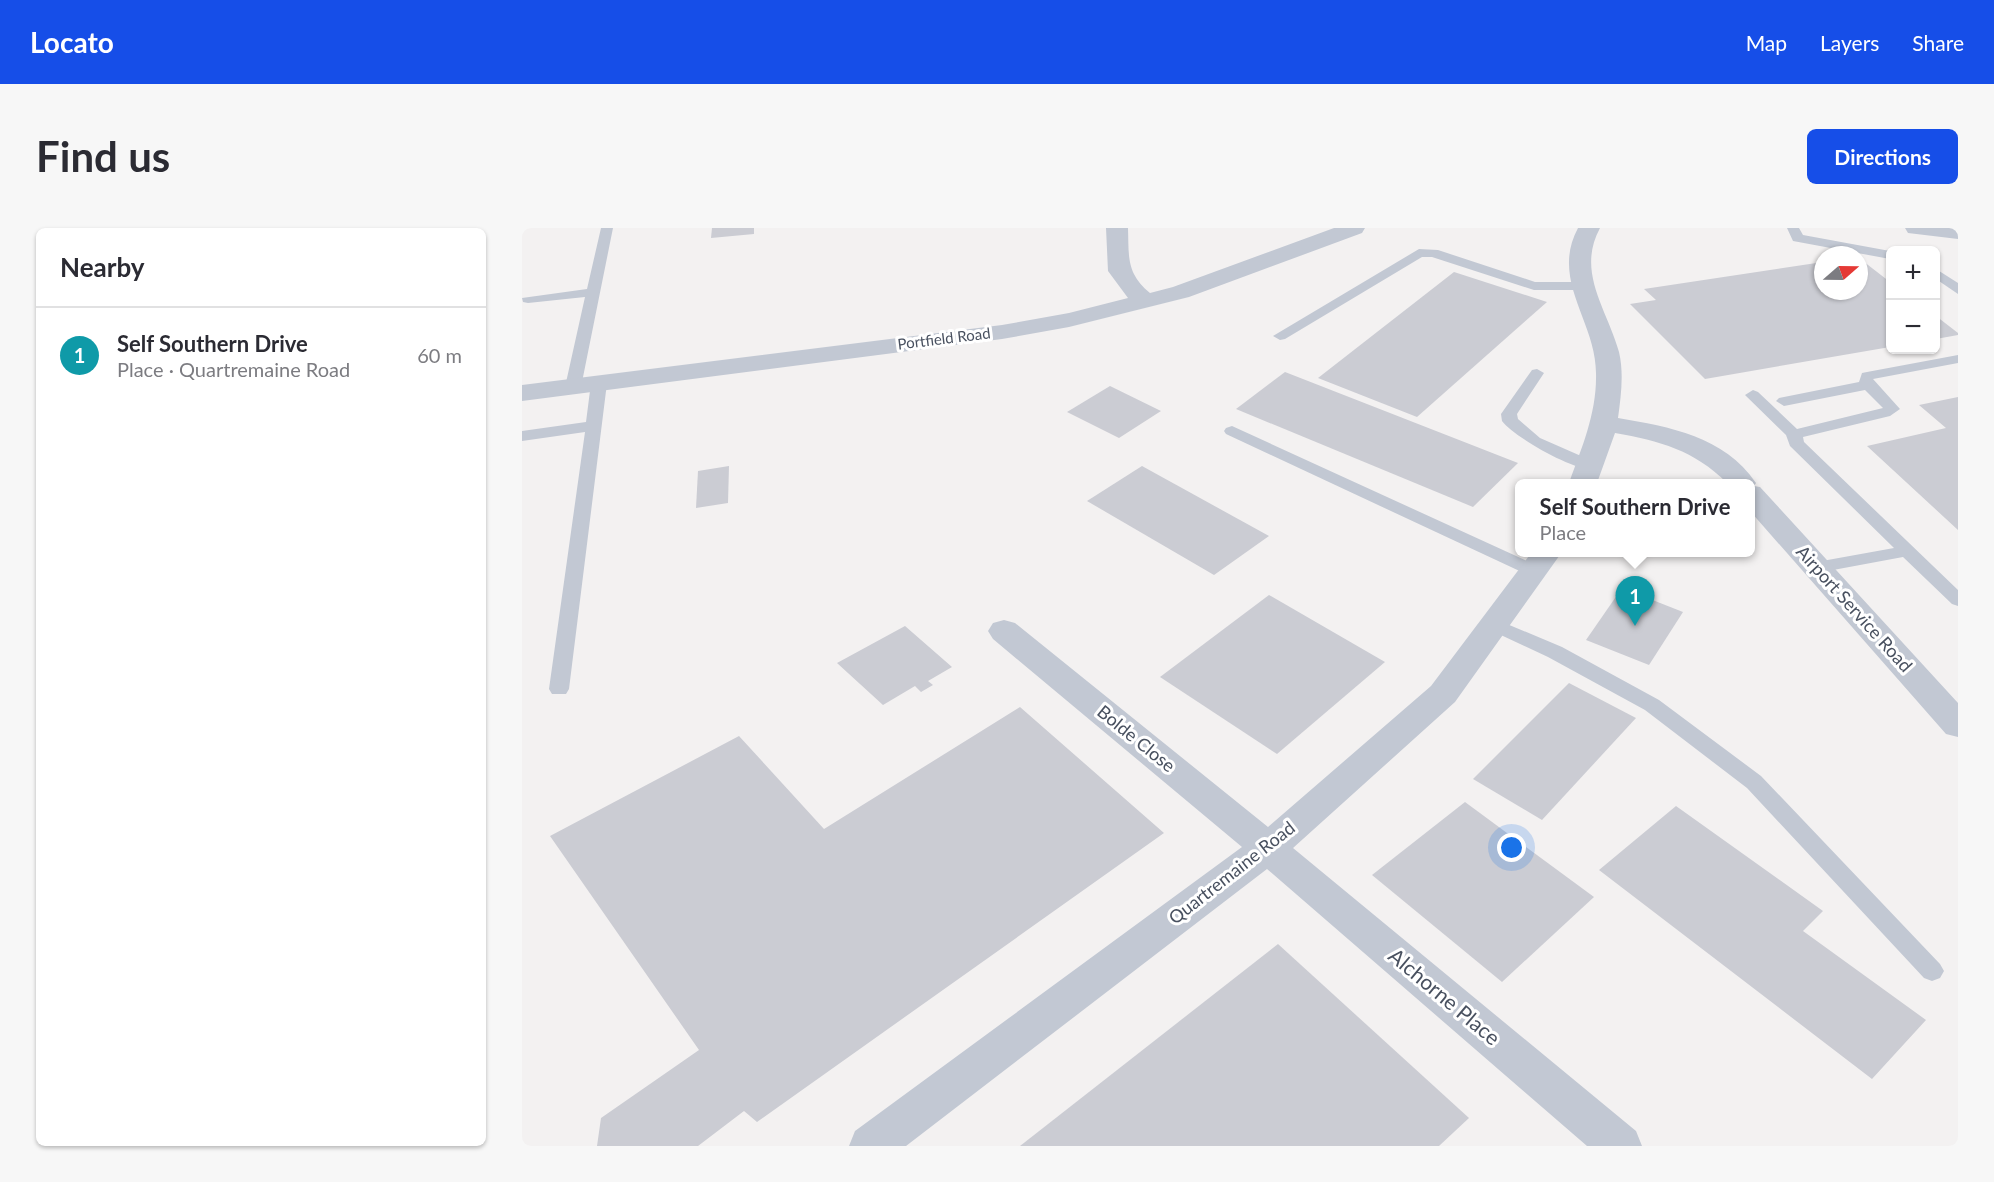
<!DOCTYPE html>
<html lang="en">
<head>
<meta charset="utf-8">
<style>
	:root { --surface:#fff; --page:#f7f7f7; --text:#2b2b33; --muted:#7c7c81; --line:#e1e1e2; --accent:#164ee8 }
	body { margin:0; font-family:Lato,sans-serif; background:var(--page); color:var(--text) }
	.controls { position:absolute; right:18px; top:18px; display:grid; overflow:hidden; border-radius:9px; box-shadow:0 2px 4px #0004 }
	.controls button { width:54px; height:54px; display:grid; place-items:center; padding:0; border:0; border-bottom:2px solid var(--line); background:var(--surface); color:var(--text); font:30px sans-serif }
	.compass { position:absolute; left:1292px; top:18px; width:54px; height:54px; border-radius:50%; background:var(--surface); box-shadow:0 2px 4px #0004; rotate:70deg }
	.you { position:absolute; left:990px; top:620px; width:21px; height:21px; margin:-15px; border:4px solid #fff; border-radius:50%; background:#1a73e8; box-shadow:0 0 0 9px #1a73e833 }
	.badge { display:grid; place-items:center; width:39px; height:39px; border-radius:50%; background:var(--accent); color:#fff; font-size:20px; font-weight:700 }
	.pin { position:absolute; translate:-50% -50px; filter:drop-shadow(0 2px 3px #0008) }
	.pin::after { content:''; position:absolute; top:32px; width:21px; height:18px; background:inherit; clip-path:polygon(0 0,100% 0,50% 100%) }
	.popup { position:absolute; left:993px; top:251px; width:240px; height:78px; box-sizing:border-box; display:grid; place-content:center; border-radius:9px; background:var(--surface); filter:drop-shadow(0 2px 4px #0005); font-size:20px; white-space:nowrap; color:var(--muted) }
	.popup b { font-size:22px; color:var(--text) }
	.popup::after { content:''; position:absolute; left:50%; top:100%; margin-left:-12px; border:12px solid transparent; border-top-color:var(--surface) }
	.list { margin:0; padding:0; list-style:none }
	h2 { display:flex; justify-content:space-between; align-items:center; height:78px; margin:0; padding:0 24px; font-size:26px }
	h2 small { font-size:20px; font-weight:400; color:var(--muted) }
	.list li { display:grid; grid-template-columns:39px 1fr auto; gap:18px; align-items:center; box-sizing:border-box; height:96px; padding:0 24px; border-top:2px solid var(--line) }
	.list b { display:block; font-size:22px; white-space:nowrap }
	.list p { margin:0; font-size:20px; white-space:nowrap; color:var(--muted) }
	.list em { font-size:20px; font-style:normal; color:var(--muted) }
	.map { position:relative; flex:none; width:1436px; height:918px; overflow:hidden; border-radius:9px }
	header { display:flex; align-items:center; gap:36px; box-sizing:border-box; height:84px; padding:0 30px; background:var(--accent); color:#fff }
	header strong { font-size:28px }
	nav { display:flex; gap:33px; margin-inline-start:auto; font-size:21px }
	.intro { display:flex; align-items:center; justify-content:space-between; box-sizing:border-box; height:144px; padding:0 36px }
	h1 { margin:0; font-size:42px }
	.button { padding:15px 27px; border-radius:9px; background:var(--accent); color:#fff; font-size:21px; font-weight:700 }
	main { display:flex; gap:36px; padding:0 36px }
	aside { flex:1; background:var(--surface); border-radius:9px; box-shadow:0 2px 4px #0004 }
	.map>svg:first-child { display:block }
	.building { fill:#cbccd3 }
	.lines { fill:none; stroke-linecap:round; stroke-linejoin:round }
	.lane { fill:#c2c8d3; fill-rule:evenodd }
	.street { fill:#c2c8d3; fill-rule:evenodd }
	.labels { text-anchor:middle; stroke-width:6; stroke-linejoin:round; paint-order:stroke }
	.far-street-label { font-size:15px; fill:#48505f; stroke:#fff }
	.street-label { font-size:18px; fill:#48505f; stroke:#fff }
	.near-street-label { font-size:21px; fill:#48505f; stroke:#fff }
</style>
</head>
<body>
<header>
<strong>Locato</strong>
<nav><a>Map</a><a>Layers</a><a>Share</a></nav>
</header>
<div class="intro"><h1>Find us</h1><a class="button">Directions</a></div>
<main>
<aside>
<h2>Nearby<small></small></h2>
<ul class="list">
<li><span class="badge" style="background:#0f9aa8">1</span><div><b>Self Southern Drive</b><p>Place · Quartremaine Road</p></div><em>60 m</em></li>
</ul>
</aside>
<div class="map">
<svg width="1436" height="918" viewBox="0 0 1436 918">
	<rect width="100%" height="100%" fill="#f3f1f1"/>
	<!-- building -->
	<g class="building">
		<polygon points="190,0 232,0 232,6 189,10"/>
		<polygon points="1337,30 1368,54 1368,119 1183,151 1108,76 1134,72 1122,61 1301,34 1301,63 1337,63"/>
		<polygon points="932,44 1025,74 895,189 796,150"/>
		<polygon points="1414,88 1436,105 1436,107 1414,111"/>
		<polygon points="763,144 996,235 951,279 714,181"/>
		<polygon points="588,158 639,183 597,210 545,184"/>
		<polygon points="1436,169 1436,302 1345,218 1424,200 1397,177"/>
		<polygon points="207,238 206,275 174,280 176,243"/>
		<polygon points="620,238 747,308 692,347 565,273"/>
		<polygon points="1100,360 1161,384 1127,437 1064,412"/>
		<polygon points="747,367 863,434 755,526 638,449"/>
		<polygon points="383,398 430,439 406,453 411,457 399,464 393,458 361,477 315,435"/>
		<polygon points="1047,455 1114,490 1020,592 951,551"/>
		<polygon points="498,479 642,605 235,894 222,883 176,918 75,918 79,890 177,822 28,608 217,508 302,601"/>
		<polygon points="943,574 1072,669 980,754 850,647"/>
		<polygon points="1154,578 1301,683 1281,703 1404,792 1350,851 1077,642"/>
		<polygon points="756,716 947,890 917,918 498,918"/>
	</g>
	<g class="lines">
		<!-- lane -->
		<g class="lane">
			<polygon points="79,0 91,0 59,159 51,164 43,159 63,69 6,75 1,74 0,70 65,61"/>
			<polygon points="1265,0 1277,0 1281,7 1368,23 1368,31 1271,13"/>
			<polygon points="897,21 916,22 1013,54 1061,54 1068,58 1061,62 1012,62 910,29 900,29 763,111 758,112 751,108"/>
			<polygon points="1414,41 1436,55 1436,66 1414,51"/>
			<polygon points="1436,127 1436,135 1351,151 1378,181 1368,188 1281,209 1282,214 1436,362 1436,378 1430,376 1381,329 1295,345 1289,343 1286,339 1289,335 1372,320 1268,218 1264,207 1223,167 1231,162 1236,164 1275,201 1361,180 1343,162 1262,178 1254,173 1257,170 1337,154 1340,145 1345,144"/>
			<path d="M1015,141l7,4 -27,41 1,5 22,19 57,25 2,3 -2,3c-19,5 -83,-32 -95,-48l-1,-7 31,-44z"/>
			<polygon points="77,150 85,155 47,461 44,466 30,466 27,461 63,204 0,213 0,203 64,194 69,155"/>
			<polygon points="710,198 1018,339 1021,343 1018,347 1006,347 704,206 702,203 704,200"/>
			<polygon points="973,391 1040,419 1137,472 1239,548 1418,736 1422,743 1418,750 1410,753 1402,750 1225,560 1123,482 1026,429 966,401 964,397 966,393"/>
		</g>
		<!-- street -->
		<g class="street">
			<path d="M584,0h22c1,29 -2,45 22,65l23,-6 161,-59h31l-3,5 -173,64 -120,30 -67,12 -480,62v-16l480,-60 67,-12 59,-15 -20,-27z"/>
			<path d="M1056,0h22c-24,44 7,81 19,124 5,21 2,44 -1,66 52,9 106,18 138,65l-2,3 6,1 198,216v34l-12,-3 -196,-223v-28h-23c-33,-33 -67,-42 -112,-50l-18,50h-28c13,-36 28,-70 27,-110 0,-52 -46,-93 -18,-145z"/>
			<polygon points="1383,0 1436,0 1436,11 1386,5"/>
			<polygon points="1010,324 1040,324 933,474 771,620 1114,903 1120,918 1065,918 745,641 384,918 327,918 333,903 720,619 471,411 466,403 471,395 482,392 493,395 746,599 909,458"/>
		</g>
	</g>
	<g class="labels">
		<!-- far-street labels -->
		<g class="far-street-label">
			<text transform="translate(422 111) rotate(-7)" y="5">Portfield Road</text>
		</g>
		<!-- street labels -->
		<g class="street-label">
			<text transform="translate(1332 381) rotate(48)" y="6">Airport Service Road</text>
			<text transform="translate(614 511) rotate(39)" y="6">Bolde Close</text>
			<text transform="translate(710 645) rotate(-38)" y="6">Quartremaine Road</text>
		</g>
		<!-- near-street labels -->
		<g class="near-street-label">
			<text transform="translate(922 769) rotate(40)" y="7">Alchorne Place</text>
		</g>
	</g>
</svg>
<div class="controls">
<button>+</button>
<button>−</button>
</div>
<svg class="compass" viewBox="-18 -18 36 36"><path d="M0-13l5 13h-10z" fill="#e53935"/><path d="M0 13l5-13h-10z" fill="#7c7c81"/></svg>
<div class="you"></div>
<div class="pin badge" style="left:1113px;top:398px;background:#0f9aa8">1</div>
<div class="popup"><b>Self Southern Drive</b>Place</div>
</div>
</main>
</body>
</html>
